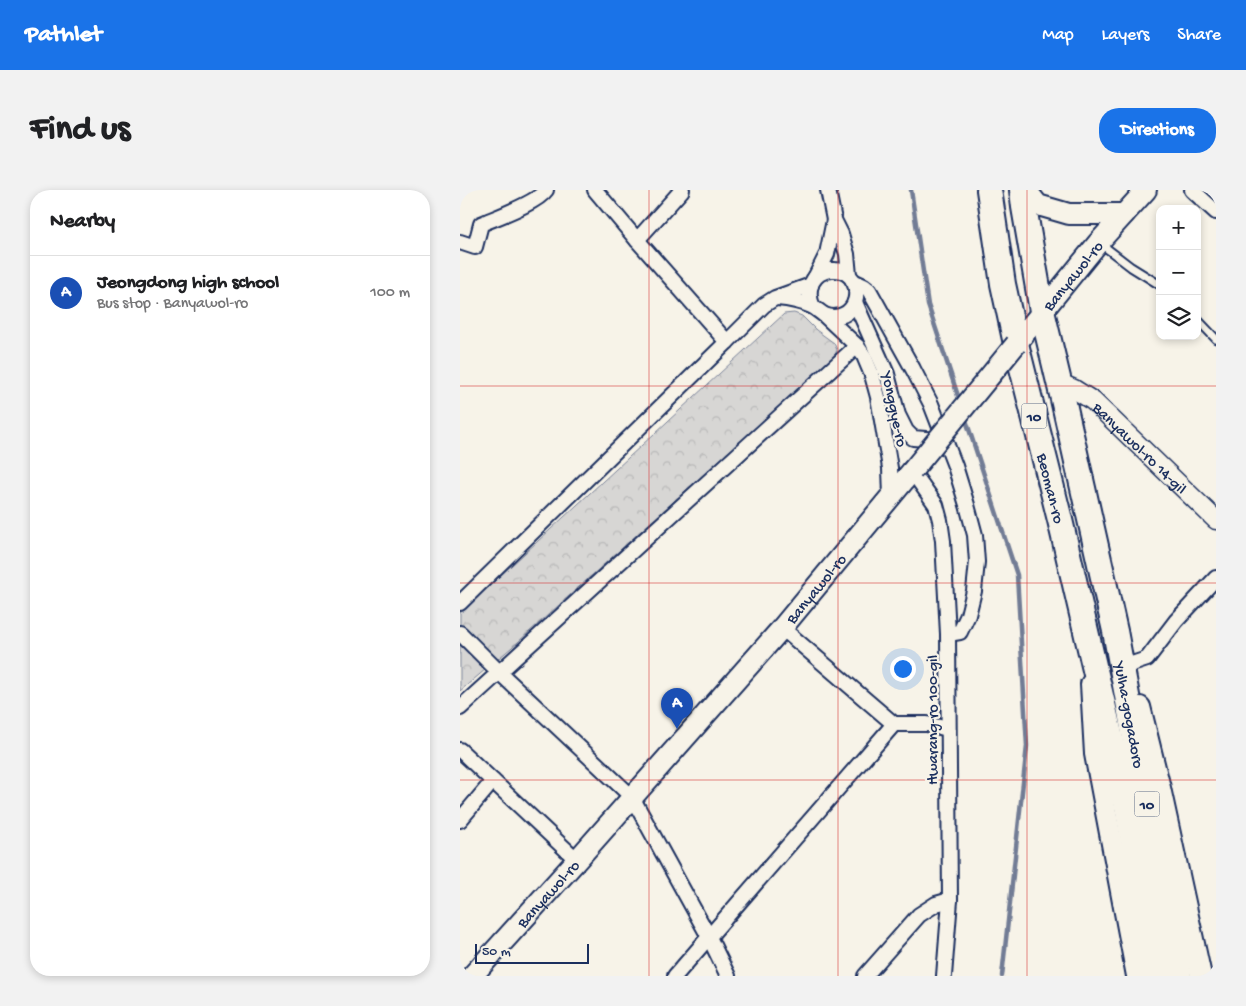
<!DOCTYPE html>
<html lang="en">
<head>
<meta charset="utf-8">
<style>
	:root { --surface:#fff; --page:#f2f2f2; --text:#202124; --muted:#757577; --line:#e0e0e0; --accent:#1a73e8 }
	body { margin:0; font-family:"Gochi Hand",sans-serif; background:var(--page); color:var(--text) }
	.controls { position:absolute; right:15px; top:15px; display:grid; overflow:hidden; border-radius:10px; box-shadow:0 2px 8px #0003 }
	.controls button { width:45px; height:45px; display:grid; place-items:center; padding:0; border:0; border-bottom:1px solid var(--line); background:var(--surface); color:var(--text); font:25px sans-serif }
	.scale { position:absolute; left:15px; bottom:12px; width:114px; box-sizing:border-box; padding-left:5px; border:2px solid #1b2f5e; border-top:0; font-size:14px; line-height:18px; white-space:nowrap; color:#1b2f5e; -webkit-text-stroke:4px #f7f3e8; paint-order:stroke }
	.you { position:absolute; left:442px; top:478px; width:18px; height:18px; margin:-12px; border:4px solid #fff; border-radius:50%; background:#1a73e8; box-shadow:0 0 0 8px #1a73e833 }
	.badge { display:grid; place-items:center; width:32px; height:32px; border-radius:50%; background:var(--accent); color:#fff; font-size:16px; font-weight:700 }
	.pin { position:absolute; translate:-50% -41px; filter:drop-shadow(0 1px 2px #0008) }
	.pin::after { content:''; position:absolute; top:26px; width:18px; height:15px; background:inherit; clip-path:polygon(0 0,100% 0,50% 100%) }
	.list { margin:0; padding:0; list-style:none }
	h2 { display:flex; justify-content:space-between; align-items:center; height:65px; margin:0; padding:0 20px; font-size:21px }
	h2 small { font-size:16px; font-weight:400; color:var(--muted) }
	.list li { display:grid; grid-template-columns:32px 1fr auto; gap:15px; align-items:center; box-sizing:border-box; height:75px; padding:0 20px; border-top:1px solid var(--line) }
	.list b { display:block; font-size:19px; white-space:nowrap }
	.list p { margin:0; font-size:16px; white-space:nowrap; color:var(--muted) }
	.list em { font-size:16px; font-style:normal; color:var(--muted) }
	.icon { flex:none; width:28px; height:28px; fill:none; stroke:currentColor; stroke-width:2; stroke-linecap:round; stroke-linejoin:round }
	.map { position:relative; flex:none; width:756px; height:786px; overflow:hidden; border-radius:20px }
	header { display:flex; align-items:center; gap:30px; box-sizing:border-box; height:70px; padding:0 25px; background:var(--accent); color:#fff }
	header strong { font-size:24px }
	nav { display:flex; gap:28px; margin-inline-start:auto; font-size:18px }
	.intro { display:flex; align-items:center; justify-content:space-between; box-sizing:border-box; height:120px; padding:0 30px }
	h1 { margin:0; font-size:35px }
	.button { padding:12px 22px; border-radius:20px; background:var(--accent); color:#fff; font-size:18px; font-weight:700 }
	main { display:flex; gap:30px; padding:0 30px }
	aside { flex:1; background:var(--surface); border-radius:20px; box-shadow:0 2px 8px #0003 }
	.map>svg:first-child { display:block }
	.forest { fill:url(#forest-crowns); stroke:#798299 }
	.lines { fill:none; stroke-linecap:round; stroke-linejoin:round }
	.stream { stroke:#727c95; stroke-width:4.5 }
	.service-casing { stroke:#1b2f5e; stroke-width:11 }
	.minor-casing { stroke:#1b2f5e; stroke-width:18 }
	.tertiary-casing { stroke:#1b2f5e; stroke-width:21 }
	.secondary-casing { stroke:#1b2f5e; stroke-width:24 }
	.trunk-casing { stroke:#1b2f5e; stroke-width:28 }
	.service { stroke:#f7f3e8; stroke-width:7 }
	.minor { stroke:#f7f3e8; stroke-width:14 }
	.tertiary { stroke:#f7f3e8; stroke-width:18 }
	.secondary { stroke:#f7f3e8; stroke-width:20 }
	.trunk { stroke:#f7f3e8; stroke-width:24 }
	.secondary-bridge-casing { stroke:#1b2f5e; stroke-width:24; stroke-linecap:butt }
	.secondary-bridge { stroke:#f7f3e8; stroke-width:20 }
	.grid { fill:none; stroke:#d62828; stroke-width:1; stroke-opacity:0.55 }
	.labels { text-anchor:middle; stroke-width:4.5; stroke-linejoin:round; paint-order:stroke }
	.shield { fill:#f7f3e8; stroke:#5d6a87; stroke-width:1 }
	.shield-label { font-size:15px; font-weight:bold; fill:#1b2f5e }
	.street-label { font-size:16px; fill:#1b2f5e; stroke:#f7f3e8 }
</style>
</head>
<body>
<header>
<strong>Pathlet</strong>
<nav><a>Map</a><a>Layers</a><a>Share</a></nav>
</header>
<div class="intro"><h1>Find us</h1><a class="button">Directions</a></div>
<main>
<aside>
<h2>Nearby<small></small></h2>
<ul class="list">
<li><span class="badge" style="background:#1a4fb4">A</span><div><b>Jeongdong high school</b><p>Bus stop · Banyawol-ro</p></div><em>100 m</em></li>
</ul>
</aside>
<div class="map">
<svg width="756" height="786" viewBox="0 0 756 786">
	<defs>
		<pattern id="forest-crowns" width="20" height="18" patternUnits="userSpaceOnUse" patternTransform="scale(1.25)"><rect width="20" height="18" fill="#d7d6d4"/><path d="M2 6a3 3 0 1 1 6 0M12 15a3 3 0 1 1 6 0" fill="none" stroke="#b8b8b8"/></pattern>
	</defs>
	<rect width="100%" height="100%" fill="#f7f3e8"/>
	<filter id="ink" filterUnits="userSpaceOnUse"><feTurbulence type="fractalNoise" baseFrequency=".02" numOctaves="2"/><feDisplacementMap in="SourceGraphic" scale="10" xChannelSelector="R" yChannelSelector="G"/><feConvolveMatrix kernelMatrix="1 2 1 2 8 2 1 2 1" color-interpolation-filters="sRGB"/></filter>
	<g filter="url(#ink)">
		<!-- forest -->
		<polygon class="forest" points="334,123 342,126 356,140 374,153 377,160 374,167 58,452 0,501 0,423 324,124"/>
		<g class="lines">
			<!-- stream -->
			<g class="stream">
				<polyline points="451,0 468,115 500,212"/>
				<polyline points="505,227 557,385 567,556 542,786"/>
			</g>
			<defs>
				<g id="service">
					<polyline points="641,54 671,77 700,95"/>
					<polyline points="737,129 756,149"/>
				</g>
				<g id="minor">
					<polyline points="135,0 177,50 267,152 304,115 315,108 351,95"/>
					<polyline points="368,0 374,30 381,44 387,64 389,85"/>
					<polyline points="732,0 756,22"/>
					<polyline points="177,50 222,0"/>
					<path d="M0,52l15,5 6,-23c16,-7 56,-21 65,-34"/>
					<polyline points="355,88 367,64 374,30"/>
					<polyline points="393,91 404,96 409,100 453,179 471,214 495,276 507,315 515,345 517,372 514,401 508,425 500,442 488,444"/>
					<path d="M317,108c11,1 23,3 34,8 9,4 11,11 23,11 31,-2 29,-49 -2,-47 -20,1 -27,20 -19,37"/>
					<polyline points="395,112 427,184 438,225 446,241 453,248 478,250"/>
					<polyline points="364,125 397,156 404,166 412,185 418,207 430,278 431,307"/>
					<polyline points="452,281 476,315 480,330 483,351 488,444 490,710 484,786"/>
					<polyline points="0,413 267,152"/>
					<polyline points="322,438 434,534 467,534 488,539"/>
					<polyline points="0,443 40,483 172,607 249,747 268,786"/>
					<polyline points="669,475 687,469 716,431 756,388"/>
					<polyline points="0,518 397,156"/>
					<polyline points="0,560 117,670"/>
					<polyline points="0,630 33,591"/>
					<polyline points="215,786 434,534"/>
					<polyline points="405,786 459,725 476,714 490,710"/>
				</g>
				<g id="tertiary">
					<path id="s1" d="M600,193l14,6 19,12 123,119"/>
				</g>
				<g id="secondary">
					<polyline points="566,0 578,15 609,24 664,24"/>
					<path id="s2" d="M556,154l82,-101 48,-53"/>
					<polyline points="631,494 635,564 677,786"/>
					<polyline points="680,517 700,598 741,786"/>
					<path id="s3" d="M12,786l105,-116 205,-232 130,-157"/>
				</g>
				<g id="trunk">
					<path id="s4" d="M529,0l14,94 13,60 44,176 67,287 30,169"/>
					<path id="s5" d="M562,0l2,17 18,104 21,88 52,232 64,345"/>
				</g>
			</defs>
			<!-- service casing -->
			<use href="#service" class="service-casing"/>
			<!-- minor casing -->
			<use href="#minor" class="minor-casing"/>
			<!-- tertiary casing -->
			<use href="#tertiary" class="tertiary-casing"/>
			<!-- secondary casing -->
			<use href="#secondary" class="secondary-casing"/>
			<!-- trunk casing -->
			<use href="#trunk" class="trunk-casing"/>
			<!-- service -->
			<use href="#service" class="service"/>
			<!-- minor -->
			<use href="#minor" class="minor"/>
			<!-- tertiary -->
			<use href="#tertiary" class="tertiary"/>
			<!-- secondary -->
			<use href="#secondary" class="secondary"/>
			<!-- trunk -->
			<use href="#trunk" class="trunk"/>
			<defs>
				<polyline id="secondary-bridge" points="452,281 556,154"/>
			</defs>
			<!-- secondary-bridge casing -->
			<use href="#secondary-bridge" class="secondary-bridge-casing"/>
			<!-- secondary-bridge -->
			<use href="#secondary-bridge" class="secondary-bridge"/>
		</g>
	</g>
	<!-- grid -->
	<path class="grid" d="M189,0v786M378,0v786M567,0v786M0,196h756M0,393h756M0,590h756"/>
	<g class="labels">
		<!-- shield labels -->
		<g class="shield">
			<rect x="561.5" y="213.5" width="25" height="25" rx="4"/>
			<rect x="674.5" y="601.5" width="25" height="25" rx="4"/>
		</g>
		<g class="shield-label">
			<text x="574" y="231">10</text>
			<text x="687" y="619">10</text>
		</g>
		<!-- street labels -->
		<g class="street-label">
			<text dy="6" stroke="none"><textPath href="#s2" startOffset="89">Banyawol-ro</textPath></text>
			<text transform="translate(436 219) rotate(78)" y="6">Yonggye-ro</text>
			<text dy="6" stroke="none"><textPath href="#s1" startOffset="104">Banyawol-ro 14-gil</textPath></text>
			<text dy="6" stroke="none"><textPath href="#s4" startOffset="305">Beoman-ro</textPath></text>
			<text dy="6" stroke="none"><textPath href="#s3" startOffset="518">Banyawol-ro</textPath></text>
			<text dy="6" stroke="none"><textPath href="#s5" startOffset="536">Yulha-gogadoro</textPath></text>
			<text transform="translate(471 530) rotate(-90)" y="6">Hwarang-ro 100-gil</text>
			<text dy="6" stroke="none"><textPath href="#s3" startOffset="112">Banyawol-ro</textPath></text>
		</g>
	</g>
</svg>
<div class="controls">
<button>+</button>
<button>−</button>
<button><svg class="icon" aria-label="layers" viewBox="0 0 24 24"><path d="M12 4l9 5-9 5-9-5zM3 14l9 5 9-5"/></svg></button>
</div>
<div class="scale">50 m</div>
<div class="you"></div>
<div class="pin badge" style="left:217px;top:539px;background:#1a4fb4">A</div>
</div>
</main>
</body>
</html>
